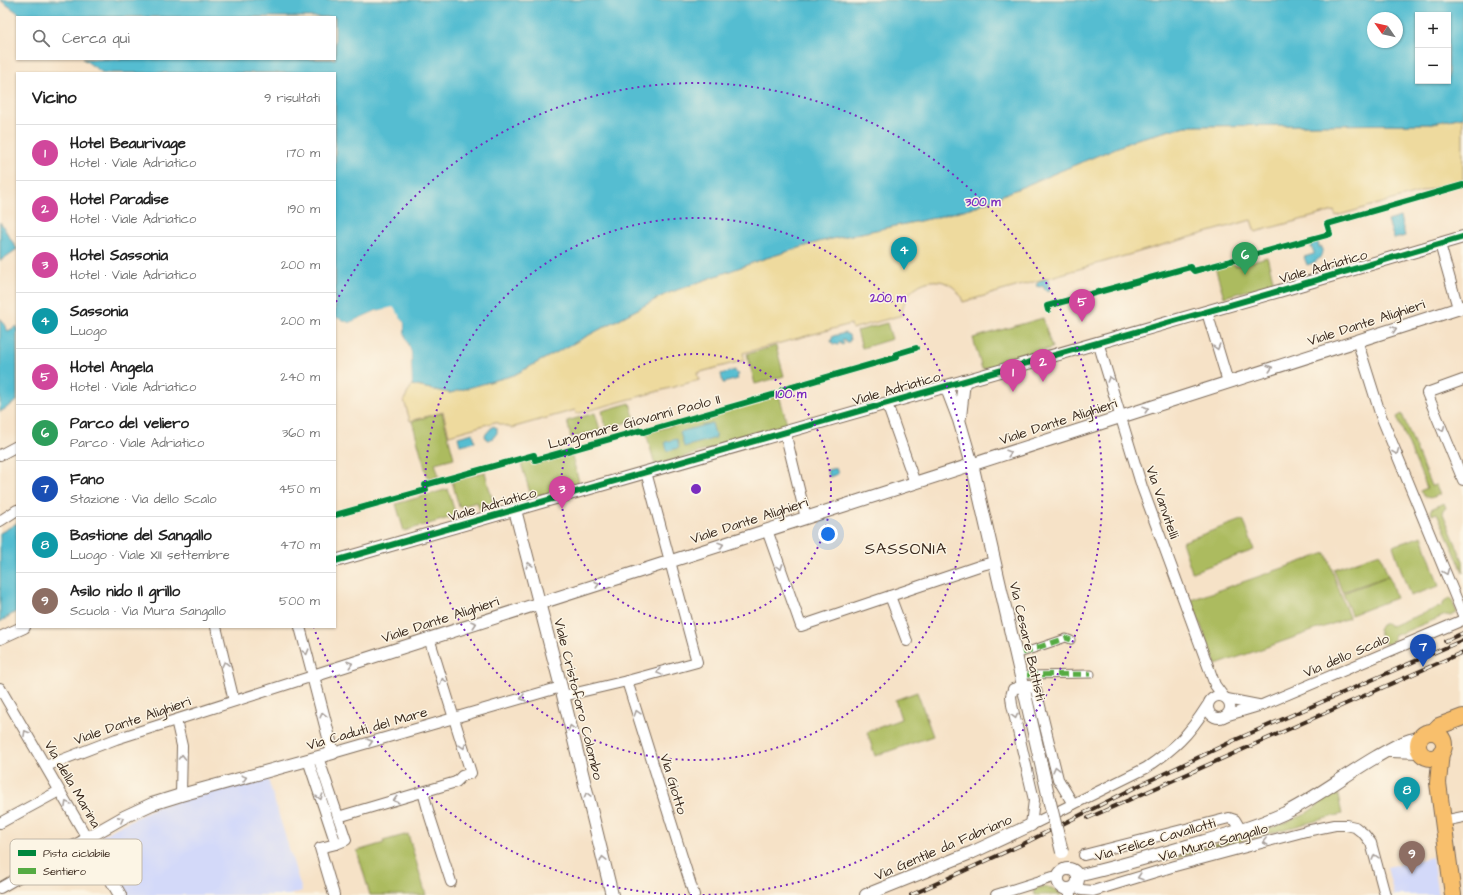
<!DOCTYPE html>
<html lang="it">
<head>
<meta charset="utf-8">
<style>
	:root { --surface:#fff; --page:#f2f2f2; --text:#222; --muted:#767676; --line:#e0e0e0; --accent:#7c3aed }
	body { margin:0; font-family:"Architects Daughter",sans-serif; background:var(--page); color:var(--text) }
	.controls { position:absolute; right:12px; top:12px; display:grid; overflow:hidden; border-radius:0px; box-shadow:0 1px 3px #0004 }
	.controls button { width:36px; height:36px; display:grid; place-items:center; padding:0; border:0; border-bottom:1px solid var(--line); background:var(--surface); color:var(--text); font:20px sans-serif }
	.compass { position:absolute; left:1367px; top:12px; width:36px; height:36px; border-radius:50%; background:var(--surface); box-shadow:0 1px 3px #0004; rotate:304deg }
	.you { position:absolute; left:828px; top:534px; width:14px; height:14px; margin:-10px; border:3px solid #fff; border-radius:50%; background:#1a73e8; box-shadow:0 0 0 6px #1a73e833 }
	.badge { display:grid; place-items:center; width:26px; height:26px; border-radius:50%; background:var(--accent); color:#fff; font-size:13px; font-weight:700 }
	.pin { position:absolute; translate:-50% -33px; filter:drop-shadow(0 1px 2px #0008) }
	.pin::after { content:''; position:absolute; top:21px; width:14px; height:12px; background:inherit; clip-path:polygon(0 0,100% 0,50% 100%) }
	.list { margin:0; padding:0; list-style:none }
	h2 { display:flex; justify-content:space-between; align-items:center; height:52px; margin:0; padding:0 16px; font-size:17px }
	h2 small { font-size:13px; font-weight:400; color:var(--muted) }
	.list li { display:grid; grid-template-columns:26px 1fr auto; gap:12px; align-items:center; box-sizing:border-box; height:56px; padding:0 16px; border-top:1px solid var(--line) }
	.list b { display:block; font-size:15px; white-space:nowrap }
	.list p { margin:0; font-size:13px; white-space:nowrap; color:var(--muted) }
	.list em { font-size:13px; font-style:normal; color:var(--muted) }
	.icon { flex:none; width:22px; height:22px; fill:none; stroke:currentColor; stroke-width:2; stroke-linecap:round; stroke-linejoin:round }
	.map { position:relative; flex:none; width:1463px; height:895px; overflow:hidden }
	.search { position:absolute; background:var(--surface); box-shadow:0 1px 3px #0004; left:16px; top:16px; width:320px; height:44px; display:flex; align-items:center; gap:10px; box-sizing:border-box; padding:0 14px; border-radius:0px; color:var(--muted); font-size:15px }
	.panel { position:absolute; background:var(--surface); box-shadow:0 1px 3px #0004; left:16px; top:72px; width:320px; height:556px; border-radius:0px }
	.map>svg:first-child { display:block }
	.built { fill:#d3d9f9 }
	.green { fill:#acbb5e; stroke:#74723e }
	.sand { fill:#eeda9e; stroke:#94825e }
	.water { fill:#54bdd1; stroke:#487478; fill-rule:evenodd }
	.pier { fill:#f6e2c7 }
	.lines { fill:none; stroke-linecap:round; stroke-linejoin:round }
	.pedestrian-casing { stroke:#7c6a59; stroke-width:9 }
	.minor-casing { stroke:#7c6a59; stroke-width:12 }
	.tertiary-casing { stroke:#7c6a59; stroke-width:14 }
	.primary-casing { stroke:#7c6a59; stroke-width:18 }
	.pedestrian { stroke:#fff; stroke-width:7 }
	.minor { stroke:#fff; stroke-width:10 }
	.tertiary { stroke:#fff; stroke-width:12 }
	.primary { stroke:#f8bf6c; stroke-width:16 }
	.rail-casing { stroke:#3b2a1e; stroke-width:4 }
	.rail { stroke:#fcf5e5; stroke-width:2.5; stroke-dasharray:8; stroke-linecap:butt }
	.tertiary-bridge-casing { stroke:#7c6a59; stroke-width:14; stroke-linecap:butt }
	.tertiary-bridge { stroke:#fff; stroke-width:12 }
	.quiet { stroke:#55ab43; stroke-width:5; stroke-dasharray:10 5; stroke-linecap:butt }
	.cycleway-casing { stroke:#fcf5e5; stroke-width:8 }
	.cycleway { stroke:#00873e; stroke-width:6 }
	.oneway { stroke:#a79f9a }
	.ring { fill:none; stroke:#7b2cbf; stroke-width:2; stroke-dasharray:2 4 }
	.labels { text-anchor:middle; stroke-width:3; stroke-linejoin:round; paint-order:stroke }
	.street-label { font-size:14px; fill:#3b2a1e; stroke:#fcf5e5 }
	.quarter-label { font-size:16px; letter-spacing:1px; fill:#3b2a1e; stroke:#fcf5e5 }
	.key { fill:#fcf5e5; stroke:#c2b8a9; stroke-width:1 }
	.key-label { font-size:11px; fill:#3b2a1e }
	.centre { fill:#7b2cbf; stroke:#fcf5e5; stroke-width:2 }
	.ring-label { font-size:12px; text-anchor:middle; font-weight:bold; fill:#7b2cbf; stroke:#fcf5e5; stroke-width:3; stroke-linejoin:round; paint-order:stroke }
</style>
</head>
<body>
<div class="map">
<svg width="1463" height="895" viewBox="0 0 1463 895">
	<rect width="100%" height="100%" fill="#fcf5e5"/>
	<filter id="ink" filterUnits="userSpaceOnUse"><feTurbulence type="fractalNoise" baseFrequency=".025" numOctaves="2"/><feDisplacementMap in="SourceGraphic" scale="8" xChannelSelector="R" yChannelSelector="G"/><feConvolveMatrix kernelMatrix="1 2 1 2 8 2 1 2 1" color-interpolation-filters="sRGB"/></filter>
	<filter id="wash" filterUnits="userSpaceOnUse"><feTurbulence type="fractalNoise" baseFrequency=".012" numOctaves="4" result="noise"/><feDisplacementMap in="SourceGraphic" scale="16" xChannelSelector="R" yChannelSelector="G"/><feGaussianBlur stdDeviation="0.9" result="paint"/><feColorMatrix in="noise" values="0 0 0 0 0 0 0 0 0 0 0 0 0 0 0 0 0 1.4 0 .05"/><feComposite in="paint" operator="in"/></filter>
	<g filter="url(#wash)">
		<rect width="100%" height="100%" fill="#f6e2c7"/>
		<!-- built -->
		<g class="built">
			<polygon points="267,776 302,891 289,895 127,895 95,839 156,807"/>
			<polygon points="1432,857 1438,895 1394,895 1387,867"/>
		</g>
		<!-- green -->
		<g class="green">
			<polygon points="1267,257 1274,283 1224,297 1215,267 1233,262 1235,266"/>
			<polygon points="1043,318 1052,348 982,369 973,338"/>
			<polygon points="887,323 892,339 862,348 857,331"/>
			<polygon points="776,346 784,376 755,384 747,354"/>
			<polygon points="779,395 788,427 655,465 646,433"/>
			<polygon points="630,403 635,420 606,428 602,411"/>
			<polygon points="442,413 454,458 435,463 439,476 428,479 412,421"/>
			<polygon points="595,413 600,430 571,438 567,421"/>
			<path d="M1402,414l29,72 5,-1 4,9c-9,5 -14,6 -20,-3l7,-3 -30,-71z"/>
			<polygon points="571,453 580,485 532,499 521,463 532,459 534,464"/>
			<polygon points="485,472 494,507 480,511 477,502 459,507 452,481"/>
			<polygon points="448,489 456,516 404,531 396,504"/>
			<polygon points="1444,503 1446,508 1442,511 1463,561 1463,572 1437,513 1432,515 1431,509"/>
			<polygon points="1241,520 1244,521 1254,550 1192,572 1182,542"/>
			<polygon points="1422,536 1439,586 1410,596 1393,546"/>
			<polygon points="1326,553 1349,618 1216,665 1191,600"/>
			<polygon points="1380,553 1388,576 1342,592 1334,569"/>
			<polygon points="1389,576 1396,598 1351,615 1343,593"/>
			<polygon points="1451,598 1457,613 1451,616 1446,615 1394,636 1394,640 1391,643 1387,644 1383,642 1378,630 1381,625 1386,623 1391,626 1442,606 1444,602"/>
			<polygon points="917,692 933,736 875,756 867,732 901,719 895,700"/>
			<polygon points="1337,791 1342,814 1172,859 1172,857 1257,833 1287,822 1304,815"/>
			<polygon points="408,834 426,895 370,895 357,851 384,843 383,841"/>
			<path d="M1041,887c9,0 15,1 21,8h-27l-2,-5z"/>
		</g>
		<!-- sand -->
		<path class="sand" d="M1463,117v63l-127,36 -2,-5 -79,21 -4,-12 -288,82c-12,-35 -60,-24 -61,13l-50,14 -1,-5 -108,29 2,7 -48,13 2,7 -123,34 -1,-4 -64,18 -16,-6 -46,13 -6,-23 -33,9 -6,-21 8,-15 38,8 64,-18 152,-81 97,-35 59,-18 112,-23 40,-11 163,-68 49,-13 242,-2z"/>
		<!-- water -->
		<g class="water">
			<path d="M0,0h1463v117l-35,7 -242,2 -49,13 -163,68 -40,11 -112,23 -59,18 -97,35 -152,81 -64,18 -38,-8 -1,-33 -7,-19v-10l-11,-15 -17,3 -27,12 -14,-6v-244h-232l-20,-14h252v-42h-311zM1418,15h30v66h-30zM1373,18h24v24h-24z"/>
			<polygon points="1400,217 1405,236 1394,239 1388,221"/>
			<polygon points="0,222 17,249 0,261"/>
			<path d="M1318,242l1,5h3c1,11 -5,15 -15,18l-3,-8 10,-3v-2l-4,-7z"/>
			<polygon points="1046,279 1049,281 1048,285 1050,290 1049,291 1045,290 1043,286 1039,287 1036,285 1039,281"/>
			<polygon points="0,318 8,331 17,326 17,401 0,412"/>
			<polygon points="845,333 849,335 850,340 849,342 846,342 844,339 842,340 844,343 843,345 841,344 840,341 838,345 833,344 831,341 833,336"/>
			<polygon points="735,370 736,373 739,374 737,377 738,379 723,383 721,374"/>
			<polygon points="712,423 716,438 684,447 680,432"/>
			<polygon points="493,426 497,428 497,433 493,438 488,440 486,439 485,435"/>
			<polygon points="473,433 475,442 460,445 458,437"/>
			<polygon points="677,439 679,448 667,451 665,442"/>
			<polygon points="836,468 838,474 829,477 827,470"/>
			<polygon points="17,523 17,611 0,622 0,533"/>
		</g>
		<!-- pier -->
		<polygon class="pier" points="393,307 396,310 404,323 404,333 411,352 412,387 410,385 409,352 402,334 402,324 394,311 392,310 376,313 349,325 335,319 335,317 349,323 376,311"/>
	</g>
	<g filter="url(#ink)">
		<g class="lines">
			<defs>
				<g id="pedestrian">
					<polyline points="1022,653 1066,638 1071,640"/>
					<polyline points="1027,675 1091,674"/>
				</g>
				<g id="minor">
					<polyline points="1440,244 1458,308"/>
					<polyline points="1208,312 1209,319 1228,382"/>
					<polyline points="1357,340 1381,416 1463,615"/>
					<polyline points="1098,342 1142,487 1215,685 1223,696"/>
					<polyline points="1463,380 1427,393 1463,480"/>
					<polyline points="887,404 915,483"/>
					<polyline points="785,432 806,518"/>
					<polyline points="0,455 17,446"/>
					<polyline points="0,521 17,510"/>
					<polyline points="767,530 801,626 982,565 994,562"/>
					<polyline points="890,596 907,641"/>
					<polyline points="216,627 234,701"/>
					<polyline points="627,681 694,895"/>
					<polyline points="0,688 87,838 0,888"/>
					<circle cx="1219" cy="707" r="11"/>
					<polyline points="563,696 627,681 697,662 646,472"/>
					<polyline points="1227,699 1258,705"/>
					<polyline points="1225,716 1262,705 1463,620"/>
					<polyline points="176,720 182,746 181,795"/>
					<polyline points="333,753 561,687"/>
					<polyline points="308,760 336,844 346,840 318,757"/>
					<polyline points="46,766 116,739 313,676 300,627"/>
					<polyline points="423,792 430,817 451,882"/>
					<polyline points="338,817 456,782 462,776 471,773 429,638"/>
					<polyline points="1443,821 1463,817"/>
					<polyline points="0,823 59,791"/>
					<path d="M1031,825l3,-25 -22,-95 -1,-9 2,-7c9,-3 16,-6 23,1l22,89 15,25"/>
					<path d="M1031,825l115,-57c29,-20 42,-32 61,-62"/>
					<polyline points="1084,855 1229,818 1235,820 1241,830"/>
					<polyline points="1076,886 1082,890 1093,891 1175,866 1242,848 1306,831 1335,825 1346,825 1355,827 1364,834 1371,843 1385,895"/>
					<polyline points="1069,890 1070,895"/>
					<polyline points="334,895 320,848 336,844"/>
					<polyline points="996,895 1053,877 1058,879"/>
				</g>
				<g id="tertiary">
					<polyline points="946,386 959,420 973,468 1050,803"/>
					<polyline points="960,417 964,381"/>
					<polyline points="515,510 561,687 612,895"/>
					<polyline points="335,561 1279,291 1463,237"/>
					<polyline points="0,638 24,627"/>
					<polyline points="1390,751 1420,752"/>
					<circle cx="1068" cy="879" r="10"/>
					<path d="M1078,877l3,-2c35,-8 69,-18 103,-28 34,-10 69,-19 101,-34 32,-16 60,-38 91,-56 14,-8 28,-17 44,-19"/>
					<polyline points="120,895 87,838 124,817 152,804 181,795 333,753 313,676 1463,307"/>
					<polyline points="866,895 973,852 1031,825"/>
				</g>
				<g id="primary">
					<polyline points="1433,732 1439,726 1463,717"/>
					<circle cx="1431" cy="745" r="13"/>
					<polyline points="1441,752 1438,783 1453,895"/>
				</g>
			</defs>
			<!-- pedestrian casing -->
			<use href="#pedestrian" class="pedestrian-casing"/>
			<!-- minor casing -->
			<use href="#minor" class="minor-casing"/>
			<!-- tertiary casing -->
			<use href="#tertiary" class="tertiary-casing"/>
			<!-- primary casing -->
			<use href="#primary" class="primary-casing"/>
			<!-- pedestrian -->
			<use href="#pedestrian" class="pedestrian"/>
			<!-- minor -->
			<use href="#minor" class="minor"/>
			<!-- tertiary -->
			<use href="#tertiary" class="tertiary"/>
			<!-- primary -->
			<use href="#primary" class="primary"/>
			<defs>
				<g id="rail">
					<polyline points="1445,641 1463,633"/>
					<polyline points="1088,818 1463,652"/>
					<polyline points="911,895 1023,844 1138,786 1235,740 1463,640"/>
				</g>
			</defs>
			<!-- rail casing -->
			<use href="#rail" class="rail-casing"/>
			<!-- rail -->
			<use href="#rail" class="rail"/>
			<defs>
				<polyline id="tertiary-bridge" points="1050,803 1062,852"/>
			</defs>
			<!-- tertiary-bridge casing -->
			<use href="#tertiary-bridge" class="tertiary-bridge-casing"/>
			<!-- tertiary-bridge -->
			<use href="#tertiary-bridge" class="tertiary-bridge"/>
			<!-- quiet -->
			<g class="quiet">
				<polyline points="1022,653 1066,638 1071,640"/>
				<polyline points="1027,675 1091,674"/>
			</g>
			<defs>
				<g id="cycleway">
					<polyline points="1048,310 1047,306 1190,267 1194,271 1330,234 1327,224 1463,185"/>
					<polyline points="335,515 426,490 425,485 534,455 535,460 642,430 643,432 783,392 782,390 897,357 896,354 916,348"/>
					<polyline points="335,561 1279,291 1463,237"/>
				</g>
			</defs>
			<!-- cycleway casing -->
			<use href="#cycleway" class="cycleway-casing"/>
			<!-- cycleway -->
			<use href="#cycleway" class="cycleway"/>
		</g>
		<!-- one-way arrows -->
		<defs><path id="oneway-chevron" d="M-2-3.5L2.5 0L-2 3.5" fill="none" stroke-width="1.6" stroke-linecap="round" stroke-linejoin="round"/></defs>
		<g class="oneway">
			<use href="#oneway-chevron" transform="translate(1394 329) rotate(-18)"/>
			<use href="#oneway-chevron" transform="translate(1217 347) rotate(74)"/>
			<use href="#oneway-chevron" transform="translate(1270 368) rotate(-18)"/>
			<use href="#oneway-chevron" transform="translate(1110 379) rotate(-107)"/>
			<use href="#oneway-chevron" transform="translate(1146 409) rotate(-18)"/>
			<use href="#oneway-chevron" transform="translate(1442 429) rotate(67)"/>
			<use href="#oneway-chevron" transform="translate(1396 452) rotate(68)"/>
			<use href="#oneway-chevron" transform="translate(1009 453) rotate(-18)"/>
			<use href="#oneway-chevron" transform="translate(721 545) rotate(-18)"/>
			<use href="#oneway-chevron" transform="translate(529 565) rotate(-105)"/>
			<use href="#oneway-chevron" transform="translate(780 567) rotate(70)"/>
			<use href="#oneway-chevron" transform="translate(1446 572) rotate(68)"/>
			<use href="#oneway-chevron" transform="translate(597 584) rotate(-18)"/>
			<use href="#oneway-chevron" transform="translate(474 624) rotate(-18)"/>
			<use href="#oneway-chevron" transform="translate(306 652) rotate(75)"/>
			<use href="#oneway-chevron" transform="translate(225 664) rotate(-103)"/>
			<use href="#oneway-chevron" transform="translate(350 664) rotate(-18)"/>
			<use href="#oneway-chevron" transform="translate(659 672) rotate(165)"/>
			<use href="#oneway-chevron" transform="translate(443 681) rotate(-107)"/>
			<use href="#oneway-chevron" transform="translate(523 698) rotate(164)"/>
			<use href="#oneway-chevron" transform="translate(637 713) rotate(-107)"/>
			<use href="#oneway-chevron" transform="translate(323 715) rotate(-104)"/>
			<use href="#oneway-chevron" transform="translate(1015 716) rotate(77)"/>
			<use href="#oneway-chevron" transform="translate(571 728) rotate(-104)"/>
			<use href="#oneway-chevron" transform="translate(26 733) rotate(-120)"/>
			<use href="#oneway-chevron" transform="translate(370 742) rotate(-16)"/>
			<use href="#oneway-chevron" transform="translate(463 746) rotate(72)"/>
			<use href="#oneway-chevron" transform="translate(182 757) rotate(-89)"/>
			<use href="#oneway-chevron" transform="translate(1056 769) rotate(-104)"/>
			<use href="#oneway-chevron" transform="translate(244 778) rotate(-15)"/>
			<use href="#oneway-chevron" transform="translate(587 795) rotate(-104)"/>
			<use href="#oneway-chevron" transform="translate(320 797) rotate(72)"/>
			<use href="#oneway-chevron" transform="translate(396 800) rotate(164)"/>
			<use href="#oneway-chevron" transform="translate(67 804) rotate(-120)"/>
			<use href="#oneway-chevron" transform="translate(121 819) rotate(-28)"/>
			<use href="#oneway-chevron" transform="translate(1265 842) rotate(166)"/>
			<use href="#oneway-chevron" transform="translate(1375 857) rotate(-107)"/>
			<use href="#oneway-chevron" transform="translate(603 859) rotate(-104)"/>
			<use href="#oneway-chevron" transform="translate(1140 877) rotate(162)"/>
		</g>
	</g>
	<!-- distance rings -->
	<g class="ring">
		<circle cx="696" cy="489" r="135"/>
		<circle cx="696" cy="489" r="271"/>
		<path d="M692 895A406 406 0 0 1 314 628M336 302A406 406 0 1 1 700 895"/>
	</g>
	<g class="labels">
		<!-- street labels -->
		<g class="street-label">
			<text transform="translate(1323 266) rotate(-16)" y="5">Viale Adriatico</text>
			<text transform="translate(1366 322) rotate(-18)" y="5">Viale Dante Alighieri</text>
			<text transform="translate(896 388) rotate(-16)" y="5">Viale Adriatico</text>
			<text transform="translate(634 421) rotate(-15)" y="5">Lungomare Giovanni Paolo II</text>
			<text transform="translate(1058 421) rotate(-18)" y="5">Viale Dante Alighieri</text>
			<text transform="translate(1163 502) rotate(71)" y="5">Via Vanvitelli</text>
			<text transform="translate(492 504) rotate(-16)" y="5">Viale Adriatico</text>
			<text transform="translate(749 520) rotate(-18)" y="5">Viale Dante Alighieri</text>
			<text transform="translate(440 619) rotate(-18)" y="5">Viale Dante Alighieri</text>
			<text transform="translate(1028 641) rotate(77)" y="5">Via Cesare Battisti</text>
			<text transform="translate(1346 655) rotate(-23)" y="5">Via dello Scalo</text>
			<text transform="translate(579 699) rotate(76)" y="5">Viale Cristoforo Colombo</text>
			<text transform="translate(132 720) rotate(-19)" y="5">Viale Dante Alighieri</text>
			<text transform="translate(367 728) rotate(-16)" y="5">Via Caduti del Mare</text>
			<text transform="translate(73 784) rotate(60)" y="5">Via della Marina</text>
			<text transform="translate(674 784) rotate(73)" y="5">Via Giotto</text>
			<text transform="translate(1155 839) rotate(-16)" y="5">Via Felice Cavallotti</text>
			<text transform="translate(1213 842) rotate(-15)" y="5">Via Mura Sangallo</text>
			<text transform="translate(943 847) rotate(-23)" y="5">Via Gentile da Fabriano</text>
		</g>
		<!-- quarter labels -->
		<g class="quarter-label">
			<text x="906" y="554">SASSONIA</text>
		</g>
	</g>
	<!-- legend -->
	<rect x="10" y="839" width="132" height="46" rx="6" class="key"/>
	<rect x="18" y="850" width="18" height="6" fill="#00873e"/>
	<rect x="18" y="868" width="18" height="6" fill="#55ab43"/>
	<g class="key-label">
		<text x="43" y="857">Pista ciclabile</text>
		<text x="43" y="875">Sentiero</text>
	</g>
	<circle cx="696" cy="489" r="6" class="centre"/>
	<g class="ring-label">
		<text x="983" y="206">300 m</text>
		<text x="888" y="302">200 m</text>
		<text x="791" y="398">100 m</text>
	</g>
</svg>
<div class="controls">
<button>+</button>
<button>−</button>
</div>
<svg class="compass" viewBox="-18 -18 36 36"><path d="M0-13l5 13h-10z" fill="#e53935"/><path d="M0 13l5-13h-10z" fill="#767676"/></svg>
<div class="you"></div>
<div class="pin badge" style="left:1013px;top:392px;background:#d1479c">1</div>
<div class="pin badge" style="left:1043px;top:382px;background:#d1479c">2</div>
<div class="pin badge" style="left:562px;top:509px;background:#d1479c">3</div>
<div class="pin badge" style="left:904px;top:270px;background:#0f9aa8">4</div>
<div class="pin badge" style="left:1082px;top:322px;background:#d1479c">5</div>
<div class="pin badge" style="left:1245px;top:275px;background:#2e9e5b">6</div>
<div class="pin badge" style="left:1423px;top:667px;background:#1a4fb4">7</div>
<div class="pin badge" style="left:1407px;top:810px;background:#0f9aa8">8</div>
<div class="pin badge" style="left:1412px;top:874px;background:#8d6e63">9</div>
<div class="search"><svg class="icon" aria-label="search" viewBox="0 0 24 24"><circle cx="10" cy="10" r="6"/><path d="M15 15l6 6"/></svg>Cerca qui</div>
<section class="panel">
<h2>Vicino<small>9 risultati</small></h2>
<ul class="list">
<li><span class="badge" style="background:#d1479c">1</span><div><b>Hotel Beaurivage</b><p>Hotel · Viale Adriatico</p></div><em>170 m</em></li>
<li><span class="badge" style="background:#d1479c">2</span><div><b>Hotel Paradise</b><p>Hotel · Viale Adriatico</p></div><em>190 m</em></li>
<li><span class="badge" style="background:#d1479c">3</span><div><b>Hotel Sassonia</b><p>Hotel · Viale Adriatico</p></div><em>200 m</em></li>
<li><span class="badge" style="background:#0f9aa8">4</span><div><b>Sassonia</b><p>Luogo</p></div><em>200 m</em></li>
<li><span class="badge" style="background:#d1479c">5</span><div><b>Hotel Angela</b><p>Hotel · Viale Adriatico</p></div><em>240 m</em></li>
<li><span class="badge" style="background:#2e9e5b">6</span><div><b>Parco del veliero</b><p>Parco · Viale Adriatico</p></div><em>360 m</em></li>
<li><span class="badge" style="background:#1a4fb4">7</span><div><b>Fano</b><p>Stazione · Via dello Scalo</p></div><em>450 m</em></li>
<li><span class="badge" style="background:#0f9aa8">8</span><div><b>Bastione del Sangallo</b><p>Luogo · Viale XII settembre</p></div><em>470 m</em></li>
<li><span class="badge" style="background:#8d6e63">9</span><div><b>Asilo nido Il grillo</b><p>Scuola · Via Mura Sangallo</p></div><em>500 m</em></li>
</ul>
</section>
</div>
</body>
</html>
